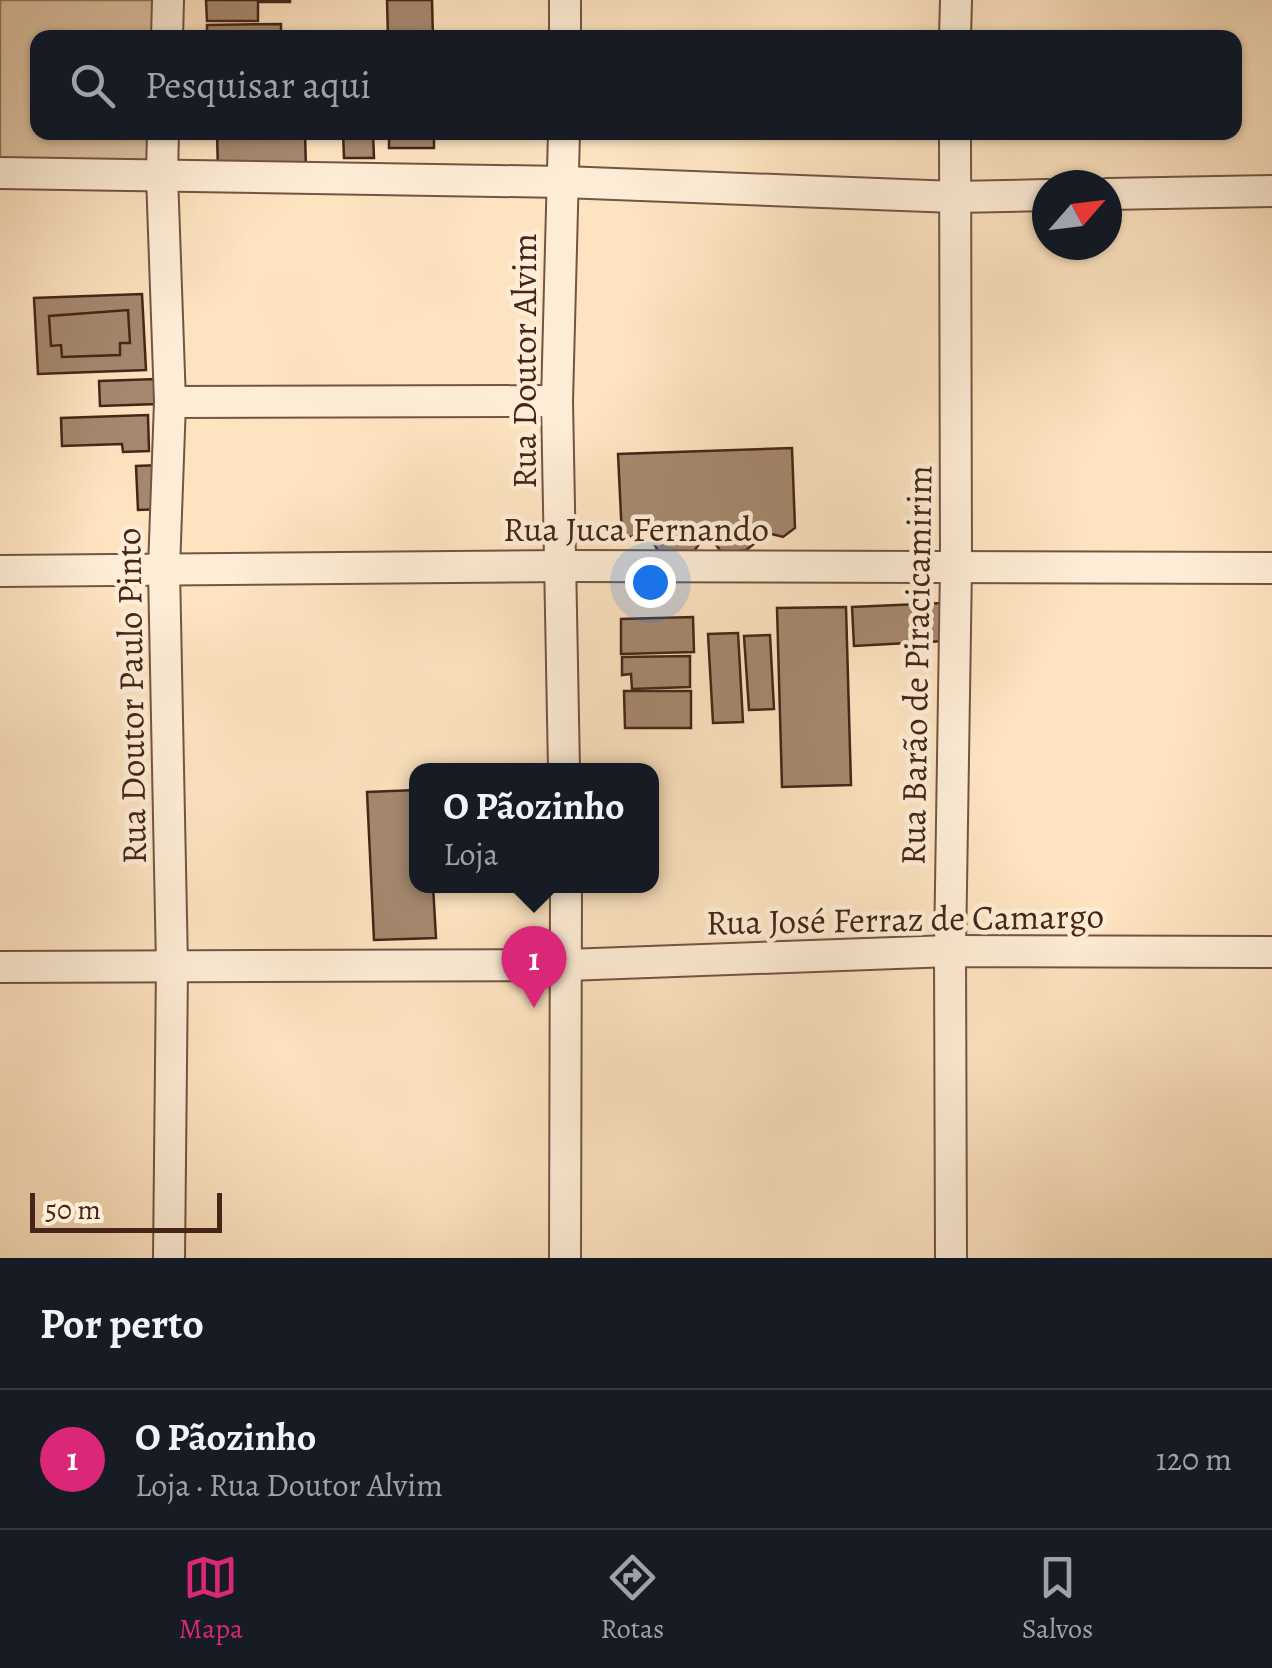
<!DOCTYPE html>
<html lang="pt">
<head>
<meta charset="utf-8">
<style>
	:root { --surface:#171b24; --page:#242831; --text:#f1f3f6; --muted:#9ea1a6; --line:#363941; --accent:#db2777 }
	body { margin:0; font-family:Alegreya,serif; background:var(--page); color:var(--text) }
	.compass { position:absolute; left:1032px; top:170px; width:90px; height:90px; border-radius:50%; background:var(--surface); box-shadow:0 2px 8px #0004; rotate:62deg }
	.scale { position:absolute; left:30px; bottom:25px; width:192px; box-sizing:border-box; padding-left:10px; border:5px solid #462518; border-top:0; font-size:28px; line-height:35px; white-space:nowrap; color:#462518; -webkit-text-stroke:8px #feedd6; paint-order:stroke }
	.you { position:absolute; left:650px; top:582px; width:35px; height:35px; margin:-25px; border:8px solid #fff; border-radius:50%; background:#1a73e8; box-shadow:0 0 0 15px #1a73e833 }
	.badge { display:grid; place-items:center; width:65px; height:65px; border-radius:50%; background:var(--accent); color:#fff; font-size:32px; font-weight:700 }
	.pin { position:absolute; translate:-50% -82px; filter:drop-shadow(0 2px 5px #0008) }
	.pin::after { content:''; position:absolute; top:52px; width:35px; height:30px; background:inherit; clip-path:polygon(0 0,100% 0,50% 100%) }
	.popup { position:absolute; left:409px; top:763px; width:250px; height:130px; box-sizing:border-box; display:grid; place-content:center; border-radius:20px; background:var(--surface); filter:drop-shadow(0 2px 8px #0005); font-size:32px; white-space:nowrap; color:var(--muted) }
	.popup b { font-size:38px; color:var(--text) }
	.popup::after { content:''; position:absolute; left:50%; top:100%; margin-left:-20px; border:20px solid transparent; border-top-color:var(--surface) }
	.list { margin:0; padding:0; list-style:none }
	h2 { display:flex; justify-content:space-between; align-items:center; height:130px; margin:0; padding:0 40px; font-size:42px }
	h2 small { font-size:32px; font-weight:400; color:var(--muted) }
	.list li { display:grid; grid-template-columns:65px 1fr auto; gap:30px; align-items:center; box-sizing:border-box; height:140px; padding:0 40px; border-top:2px solid var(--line) }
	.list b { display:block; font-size:38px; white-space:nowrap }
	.list p { margin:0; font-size:32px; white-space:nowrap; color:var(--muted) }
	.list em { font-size:32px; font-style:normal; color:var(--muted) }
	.icon { flex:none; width:55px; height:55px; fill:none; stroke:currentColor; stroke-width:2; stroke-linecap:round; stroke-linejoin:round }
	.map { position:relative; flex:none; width:1272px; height:1258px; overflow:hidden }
	.search { position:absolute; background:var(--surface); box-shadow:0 2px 8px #0004; left:30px; right:30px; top:30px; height:110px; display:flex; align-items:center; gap:25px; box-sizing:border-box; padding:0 35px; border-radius:20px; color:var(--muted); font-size:38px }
	.sheet { height:270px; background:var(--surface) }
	nav { display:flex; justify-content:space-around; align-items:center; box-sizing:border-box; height:140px; border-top:2px solid var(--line); background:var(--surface); font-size:28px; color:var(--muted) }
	nav a { display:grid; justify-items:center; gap:5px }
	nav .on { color:var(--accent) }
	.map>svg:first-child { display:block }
	.green { fill:#dec3a3; stroke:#92745e; stroke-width:2.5 }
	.building { fill:#a5886f; stroke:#462518; stroke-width:2.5 }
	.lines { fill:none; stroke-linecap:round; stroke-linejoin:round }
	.street-casing { stroke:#745442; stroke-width:34 }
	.street { stroke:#feedd6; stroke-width:30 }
	.labels { text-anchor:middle; stroke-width:9; stroke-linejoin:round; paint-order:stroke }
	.street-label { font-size:35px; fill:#462518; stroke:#feedd6 }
</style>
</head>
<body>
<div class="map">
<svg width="1272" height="1258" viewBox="0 0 1272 1258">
	<rect width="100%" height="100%" fill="#fde3c0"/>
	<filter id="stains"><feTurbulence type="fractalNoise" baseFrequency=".002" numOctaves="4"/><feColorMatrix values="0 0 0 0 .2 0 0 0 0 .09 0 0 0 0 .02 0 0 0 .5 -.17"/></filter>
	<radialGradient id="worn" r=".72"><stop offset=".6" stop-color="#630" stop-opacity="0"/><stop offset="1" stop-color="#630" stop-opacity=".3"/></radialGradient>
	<!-- green -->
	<polygon class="green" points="0,0 163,0 161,37 38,38 38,132 158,133 157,164 0,163"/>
	<!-- building -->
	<g class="building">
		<polygon points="206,0 290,0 290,2 258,2 258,21 207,21"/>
		<polygon points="387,0 432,0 433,38 388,38"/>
		<polygon points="281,24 281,38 207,38 207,25"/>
		<polygon points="217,132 305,132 306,170 218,172"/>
		<polygon points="343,132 373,132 374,158 344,158"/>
		<rect x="389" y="132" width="45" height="16"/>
		<polygon points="142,294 146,370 38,374 34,298"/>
		<polygon points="128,310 130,343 120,343 120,355 62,357 61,345 51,346 49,316"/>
		<polygon points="157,379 158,404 100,406 99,381"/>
		<polygon points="148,415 149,451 123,452 122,444 62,446 61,418"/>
		<polygon points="792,448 795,528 783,537 768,533 746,550 722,553 714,542 700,542 692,555 658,551 650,536 622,537 618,454"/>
		<polygon points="160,465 162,509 138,510 136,466"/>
		<polygon points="942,603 944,641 854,646 852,607"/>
		<polygon points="846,607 851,785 782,787 777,608"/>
		<polygon points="693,617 694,652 621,654 621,619"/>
		<polygon points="738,633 743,722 713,723 708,634"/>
		<polygon points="770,635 774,709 749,710 744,636"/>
		<polygon points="690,656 690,687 632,689 631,674 622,675 622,657"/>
		<polygon points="624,691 691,691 691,728 625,728"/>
		<polygon points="416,790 416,886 433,886 436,938 374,940 367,792"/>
	</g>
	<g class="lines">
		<defs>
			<g id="street">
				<polyline points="167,38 168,0"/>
				<polyline points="565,38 565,0"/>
				<polyline points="955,38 956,0"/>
				<polyline points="163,132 162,175 170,402 164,569 172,966 169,1258"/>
				<polyline points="564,132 557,401 564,770"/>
				<polyline points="0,173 563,182 955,197 1047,195"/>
				<polyline points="1107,194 1272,191"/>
				<polyline points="170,402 557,401"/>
				<polyline points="0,571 562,566 1272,568"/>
				<polyline points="0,967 567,965 950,951 1272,952"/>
				<polyline points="565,1258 566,886"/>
				<polyline points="951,1258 950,951 956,566 955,132"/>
			</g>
		</defs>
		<!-- street casing -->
		<use href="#street" class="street-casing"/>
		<!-- street -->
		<use href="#street" class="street"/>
	</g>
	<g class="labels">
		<!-- street labels -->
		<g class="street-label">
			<text transform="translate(524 361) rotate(-90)" y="12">Rua Doutor Alvim</text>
			<text x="636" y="541">Rua Juca Fernando</text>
			<text transform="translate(916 665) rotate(-89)" y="12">Rua Barão de Piracicamirim</text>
			<text transform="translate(131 696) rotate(-91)" y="12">Rua Doutor Paulo Pinto</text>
			<text transform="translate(905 919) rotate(-1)" y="12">Rua José Ferraz de Camargo</text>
		</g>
	</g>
	<rect width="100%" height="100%" filter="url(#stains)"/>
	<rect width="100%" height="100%" fill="url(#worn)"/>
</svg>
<svg class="compass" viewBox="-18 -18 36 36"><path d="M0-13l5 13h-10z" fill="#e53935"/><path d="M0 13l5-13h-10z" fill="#9ea1a6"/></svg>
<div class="scale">50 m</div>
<div class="you"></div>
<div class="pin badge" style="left:534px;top:1008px">1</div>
<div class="popup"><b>O Pãozinho</b>Loja</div>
<div class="search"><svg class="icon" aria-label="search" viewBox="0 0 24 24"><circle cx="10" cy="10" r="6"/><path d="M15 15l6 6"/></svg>Pesquisar aqui</div>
</div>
<section class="sheet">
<h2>Por perto<small></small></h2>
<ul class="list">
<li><span class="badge">1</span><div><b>O Pãozinho</b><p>Loja · Rua Doutor Alvim</p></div><em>120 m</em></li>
</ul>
</section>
<nav>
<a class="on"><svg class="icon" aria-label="map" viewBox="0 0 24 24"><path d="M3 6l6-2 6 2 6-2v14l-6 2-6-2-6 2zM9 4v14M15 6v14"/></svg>Mapa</a>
<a><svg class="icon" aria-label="directions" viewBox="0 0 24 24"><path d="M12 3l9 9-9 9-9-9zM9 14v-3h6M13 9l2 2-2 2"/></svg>Rotas</a>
<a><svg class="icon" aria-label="saved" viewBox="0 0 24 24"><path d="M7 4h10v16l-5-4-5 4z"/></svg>Salvos</a>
</nav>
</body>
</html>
